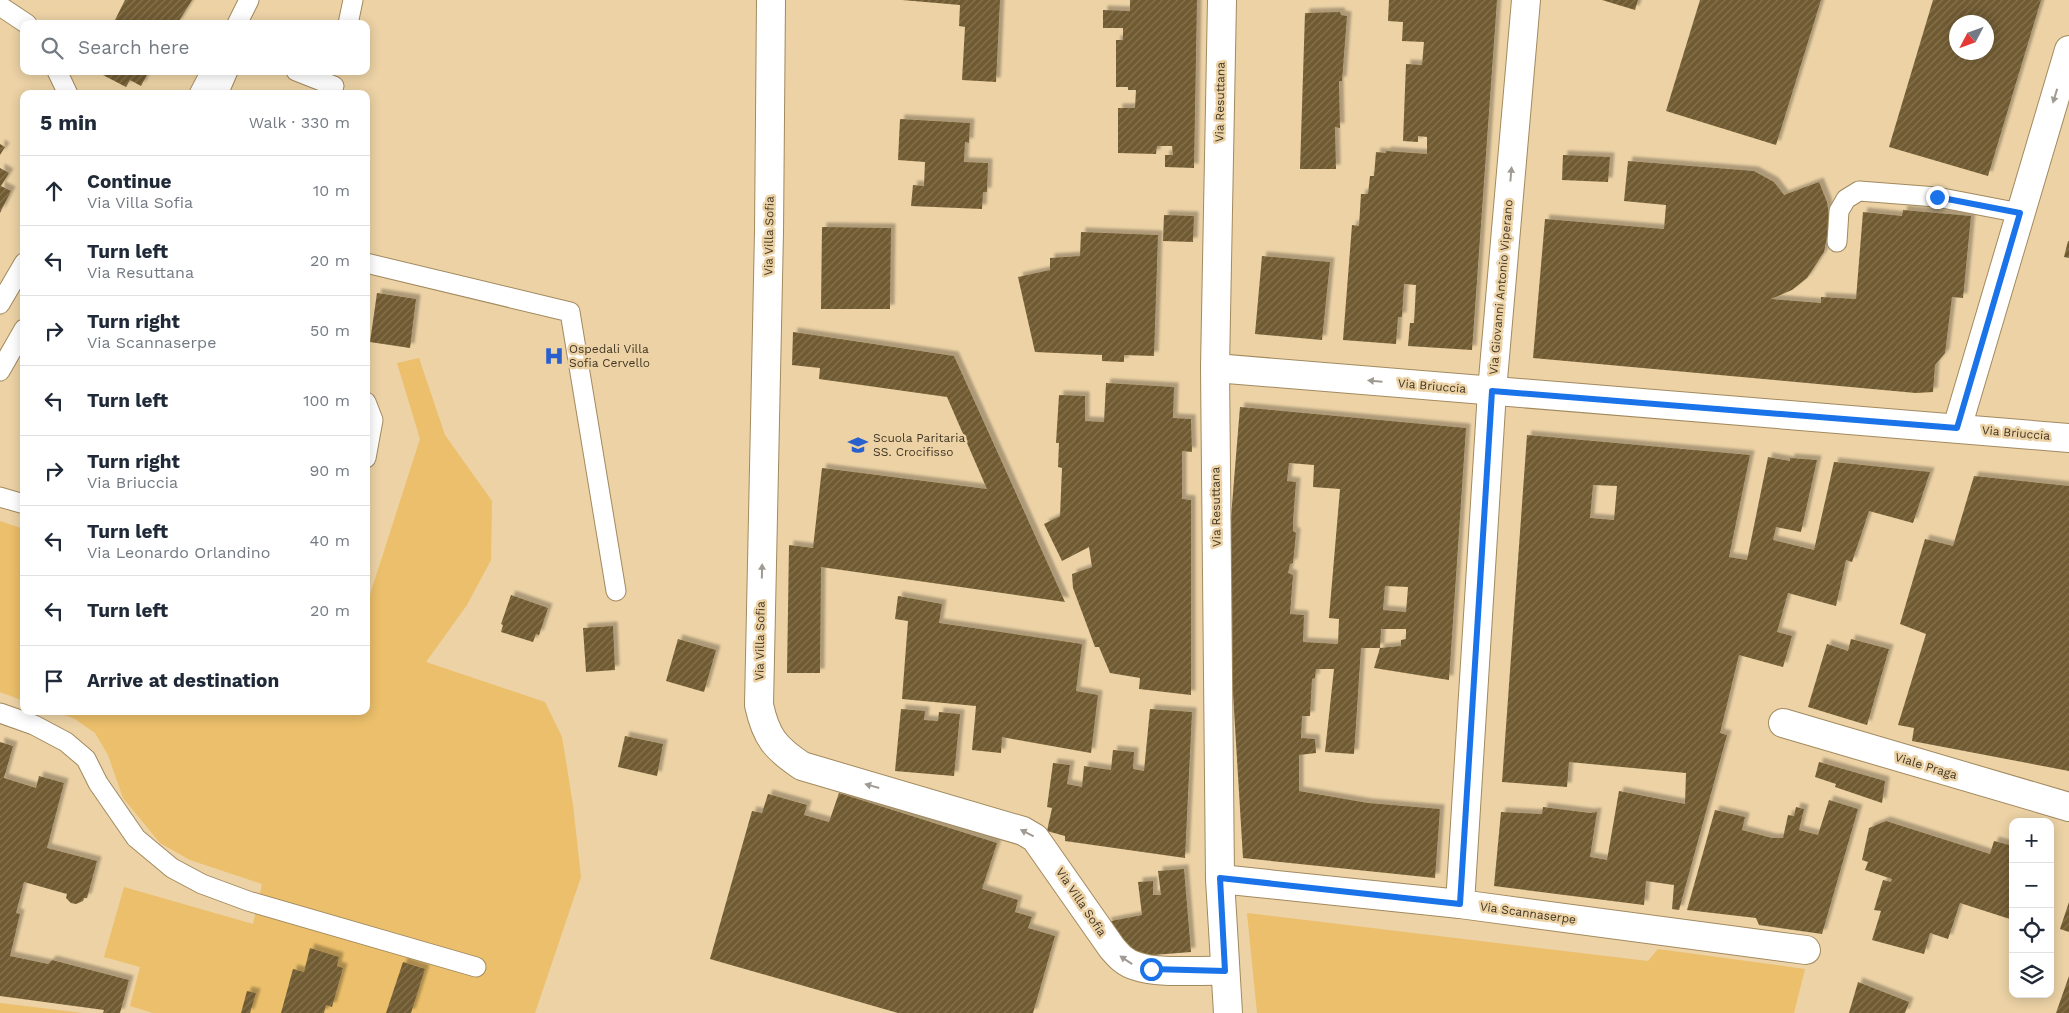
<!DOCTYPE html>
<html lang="en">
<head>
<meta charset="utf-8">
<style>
	:root { --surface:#fff; --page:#f6f6f7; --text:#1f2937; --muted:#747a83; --line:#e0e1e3 }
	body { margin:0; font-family:"Work Sans",sans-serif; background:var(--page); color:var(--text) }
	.controls { position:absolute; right:15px; bottom:15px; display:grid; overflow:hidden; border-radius:10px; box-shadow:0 2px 12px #0003 }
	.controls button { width:45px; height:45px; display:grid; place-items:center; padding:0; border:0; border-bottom:1px solid var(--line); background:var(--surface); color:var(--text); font:25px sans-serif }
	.compass { position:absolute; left:1949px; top:15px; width:45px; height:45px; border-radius:50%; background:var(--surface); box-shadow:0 2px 12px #0003; rotate:229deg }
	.stop { position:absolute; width:15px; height:15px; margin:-11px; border:4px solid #1a73e8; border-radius:50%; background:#fff }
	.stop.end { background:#1a73e8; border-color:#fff; box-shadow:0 1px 5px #0008 }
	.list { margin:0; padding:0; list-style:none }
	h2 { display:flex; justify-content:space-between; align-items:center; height:65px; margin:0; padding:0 20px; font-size:21px }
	h2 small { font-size:16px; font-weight:400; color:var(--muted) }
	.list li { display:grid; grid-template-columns:32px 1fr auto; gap:15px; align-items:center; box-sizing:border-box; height:70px; padding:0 20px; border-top:1px solid var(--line) }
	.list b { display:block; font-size:19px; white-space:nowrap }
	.list p { margin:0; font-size:16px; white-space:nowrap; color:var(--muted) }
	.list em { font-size:16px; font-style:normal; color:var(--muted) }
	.icon { flex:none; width:28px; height:28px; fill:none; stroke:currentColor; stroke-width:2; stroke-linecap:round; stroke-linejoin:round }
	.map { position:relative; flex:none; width:2069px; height:1013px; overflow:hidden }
	.search { position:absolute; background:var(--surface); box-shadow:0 2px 12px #0003; left:20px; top:20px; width:350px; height:55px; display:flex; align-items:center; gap:12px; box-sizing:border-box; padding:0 18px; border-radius:10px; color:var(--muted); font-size:19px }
	.panel { position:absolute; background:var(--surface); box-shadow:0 2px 12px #0003; left:20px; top:90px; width:350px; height:625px; border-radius:10px }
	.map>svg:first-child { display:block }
	.garden { fill:#ebbf6b }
	.building { fill:url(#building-hatch); fill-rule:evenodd; filter:url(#shadow) }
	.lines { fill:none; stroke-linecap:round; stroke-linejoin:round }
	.service-casing { stroke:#a28a5f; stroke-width:21 }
	.minor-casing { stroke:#a28a5f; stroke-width:30 }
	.service { stroke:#fff; stroke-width:19 }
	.minor { stroke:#fff; stroke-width:28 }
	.oneway { fill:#a09a92 }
	.route { stroke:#1a73e8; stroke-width:6 }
	.labels { text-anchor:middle; stroke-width:5; stroke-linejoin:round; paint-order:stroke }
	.street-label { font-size:12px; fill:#403624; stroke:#ecd2a5 }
	.poi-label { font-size:12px; fill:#403624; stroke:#ecd2a5; text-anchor:start }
</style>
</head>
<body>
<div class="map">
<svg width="2069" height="1013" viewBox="0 0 2069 1013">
	<defs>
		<pattern id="building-hatch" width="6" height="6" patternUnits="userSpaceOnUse" patternTransform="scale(1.25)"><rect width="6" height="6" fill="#705a30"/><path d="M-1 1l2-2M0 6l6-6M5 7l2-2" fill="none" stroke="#867453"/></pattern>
		<filter id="shadow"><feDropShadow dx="4.5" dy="-4.5" stdDeviation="1" flood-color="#0004"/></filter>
	</defs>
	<rect width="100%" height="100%" fill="#ecd2a5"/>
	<!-- garden -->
	<g class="garden">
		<polygon points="419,358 445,435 492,501 491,560 467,605 426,662 545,702 562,737 573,805 581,877 535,1013 153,1013 130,1006 140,967 104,957 124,887 253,924 262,884 190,860 160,843 123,798 108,755 95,733 75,719 53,711 366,711 366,607 420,439 397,363"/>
		<polygon points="0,521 24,529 24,701 0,692"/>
		<polygon points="1247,913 1648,961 1658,949 1805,969 1794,1013 1257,1013"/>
		<polygon points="0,1003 83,1013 0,1013"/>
	</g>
	<!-- building -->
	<g class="building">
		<polygon points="125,0 192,0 177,24 113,24"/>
		<polygon points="902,0 1000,0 996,82 962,80 965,27 959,26 960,5"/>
		<polygon points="1130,0 1197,0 1194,168 1165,167 1165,155 1173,155 1172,146 1157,146 1156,154 1118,153 1118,108 1135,108 1136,90 1128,90 1128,87 1116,87 1116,40 1123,40 1123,28 1103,28 1103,10 1130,11"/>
		<polygon points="1389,0 1497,0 1472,350 1408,346 1410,323 1414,323 1416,285 1404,284 1402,317 1398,317 1396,344 1343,340 1352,225 1359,226 1361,194 1368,194 1370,176 1374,176 1376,152 1386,153 1386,151 1427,154 1427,137 1418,136 1418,142 1403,141 1406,64 1422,65 1424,42 1402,41 1403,22 1388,21"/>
		<polygon points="1602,0 1638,0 1635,10"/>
		<polygon points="1700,0 1821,0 1776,145 1666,111"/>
		<path d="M1933,0h108l-53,176 -99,-29zM1956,22h30v30h-30z"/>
		<polygon points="1340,12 1341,15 1347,16 1342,81 1339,81 1340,128 1335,127 1336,169 1300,169 1305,13"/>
		<polygon points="102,71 149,71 141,86 130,80 126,87 101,74"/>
		<polygon points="900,119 970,123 969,143 965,142 964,162 988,163 987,192 983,192 982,209 911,206 913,185 924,186 925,162 898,160"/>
		<polygon points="0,144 5,147 0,155"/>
		<polygon points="1563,155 1610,157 1608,182 1562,180"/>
		<polygon points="1628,161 1754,171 1774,182 1784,195 1819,182 1827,202 1830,222 1824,252 1807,278 1792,290 1771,299 1821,303 1821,297 1856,299 1863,212 1902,216 1903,210 1971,216 1963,298 1952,297 1945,353 1935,365 1933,392 1916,393 1533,358 1545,219 1664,229 1666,205 1624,201"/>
		<polygon points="0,168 9,173 1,186 11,191 0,213"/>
		<polygon points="1164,215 1194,216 1193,242 1163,241"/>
		<polygon points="822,227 891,228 890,309 821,309"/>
		<polygon points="1081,232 1158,235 1154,356 1124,355 1124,362 1102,361 1102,355 1035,352 1018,277 1050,270 1050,258 1080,256"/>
		<polygon points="2068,241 2069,241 2069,258 2064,257"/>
		<polygon points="1262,256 1330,262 1322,340 1255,334"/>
		<polygon points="377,293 416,299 410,348 370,342"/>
		<polygon points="793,332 954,356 1065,602 821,567 820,673 787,673 789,545 813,548 822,468 987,489 947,397 819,379 820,368 792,365"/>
		<polygon points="1106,383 1174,387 1173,418 1191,419 1192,452 1182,451 1182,499 1191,500 1191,695 1139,689 1140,678 1110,673 1099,647 1095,647 1073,588 1072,574 1092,567 1089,547 1062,561 1044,524 1060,516 1062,468 1058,467 1059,443 1056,443 1059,395 1085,396 1085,421 1104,422"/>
		<path d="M1240,407l226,21 -17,252 -75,-12 6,-20 21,-2v-6l5,-1v-10h-25l-1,19h-19l-7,106 -29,-2 9,-83h-18l-1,9 -3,1 -2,37h-8l-1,22 14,1 1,14 -17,2v36l69,12 72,6 -5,69 -192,-20 -17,-280zM1289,463l25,2 -1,22 27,2 -11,129 10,1 -1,25 -35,-2 1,-27 -14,-1 3,-39 -5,-2 2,-9 3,-1 3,-30 -3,-2v-10l3,-39 -9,-1zM1385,586l23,1 -2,25 -23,-2z"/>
		<path d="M1527,435l223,20 -21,102 18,3 21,-103 22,4v-3l27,2 -16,72 -25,-5 -3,13 41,10 20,-88 96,10 -17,51 -44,-12 -17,51 -6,-2 -10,46 -48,-13 -11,39 15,4 -9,31 -44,-12 -19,78 7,2 -48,175 -7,-1 2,-24 -28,-4 -2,24 -150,-19 7,-74 41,2 1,-7 47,6 7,-1 -7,45 17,3 12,-69 66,13 1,-31 -117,-11 -2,25 -65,-5zM1593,485l24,1 -3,34 -24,-2z"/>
		<polygon points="1974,476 2069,486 2069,771 1912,741 1914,728 1898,725 1926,634 1900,624 1925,539 1953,546"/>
		<polygon points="511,595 548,608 539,635 536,634 533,642 501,632 503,625 501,624"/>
		<polygon points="898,596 942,604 939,623 1082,644 1076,691 1098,695 1091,753 1002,737 1001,753 972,750 976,706 902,699 908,621 895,619"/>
		<polygon points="613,626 615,670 586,672 583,628"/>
		<polygon points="678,639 716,650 704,692 666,681"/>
		<polygon points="1851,639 1889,649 1867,725 1808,707 1827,644 1848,651"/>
		<polygon points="901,709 925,711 924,720 938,721 939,712 960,714 954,776 895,771"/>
		<polygon points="1150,709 1192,712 1185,858 1065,841 1065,836 1047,831 1052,808 1047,807 1053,763 1070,765 1067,784 1082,787 1084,766 1111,770 1113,750 1134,752 1133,769 1144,771"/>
		<polygon points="625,736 663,744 657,776 618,767"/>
		<polygon points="0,742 13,746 4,778 36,788 39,776 64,783 47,848 97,861 87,898 84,898 83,901 76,904 71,903 66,898 67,894 24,882 16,913 20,914 10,956 48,964 52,960 129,980 120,1013 103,1013 104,1010 0,996"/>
		<polygon points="1819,762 1885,781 1882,803 1835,787 1836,784 1815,777"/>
		<polygon points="839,793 997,843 982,889 1018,900 1015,912 1032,917 1028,928 1055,936 1033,1013 898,1013 710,959 752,811 762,813 768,794 807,805 804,815 829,822"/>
		<polygon points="1829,800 1858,809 1822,934 1759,925 1756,918 1687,910 1715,810 1745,817 1742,830 1772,838 1783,838 1788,815 1794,816 1796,807 1804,809 1799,830 1818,835"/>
		<polygon points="1886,821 1990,854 1994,841 2013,846 2013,920 1960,903 1948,939 1930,933 1924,954 1872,940 1881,911 1874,910 1883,880 1891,882 1892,879 1865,870 1868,862 1862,860 1869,828"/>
		<polygon points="1184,869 1191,952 1128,957 1106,922 1142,915 1138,882 1153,881 1153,895 1161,895 1158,871"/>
		<polygon points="2069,902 2069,932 2060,929"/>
		<polygon points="310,948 339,957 337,966 343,968 332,1007 326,1005 324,1013 281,1013 293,969 304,972"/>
		<polygon points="403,962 425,969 411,1013 386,1013"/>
		<polygon points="2069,976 2069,1013 2056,1013"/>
		<polygon points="1858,982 1909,1002 1905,1013 1849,1013"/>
		<polygon points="247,991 256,993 250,1013 241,1013"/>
	</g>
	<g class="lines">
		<defs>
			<g id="service">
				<polyline points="0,6 27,24"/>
				<polyline points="237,24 249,0"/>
				<polyline points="348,24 353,0"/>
				<polyline points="57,71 68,94"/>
				<polyline points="296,71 334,86"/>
				<polyline points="199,94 211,71"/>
				<polyline points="218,94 228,71"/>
				<polyline points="1837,242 1839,211 1846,199 1859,191 1937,197 2020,213"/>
				<polyline points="366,263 570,312 616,591"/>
				<polyline points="0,304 24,263"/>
				<polyline points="0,371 24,329"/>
				<polyline points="366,402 373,420 366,458"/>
				<polyline points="0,497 24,504"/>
				<polyline points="0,713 34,725 66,742 86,759 98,783 136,838 172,868 202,884 248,901 476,967"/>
			</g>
			<g id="minor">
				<path d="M771,0l-2,232 -10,473c7,32 16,43 43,61l221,65 12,7 77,110c7,8 13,15 24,18 21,8 65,4 89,5"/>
				<polyline points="1222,0 1215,368 1220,879 1228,1013"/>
				<polyline points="1215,368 2069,438"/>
				<polyline points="1957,428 2069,50"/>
				<polyline points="1783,723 2069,807"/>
				<polyline points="1220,879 1460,904 1806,950"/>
				<polyline points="1460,904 1492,391 1526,0"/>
			</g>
		</defs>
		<!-- service casing -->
		<use href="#service" class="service-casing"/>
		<!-- minor casing -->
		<use href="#minor" class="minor-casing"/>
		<!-- service -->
		<use href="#service" class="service"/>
		<!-- minor -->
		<use href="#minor" class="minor"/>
	</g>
	<!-- one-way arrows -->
	<defs><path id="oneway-solid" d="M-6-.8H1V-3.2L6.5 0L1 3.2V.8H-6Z" transform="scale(1.25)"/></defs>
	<g class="oneway">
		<use href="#oneway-solid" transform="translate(2055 96) rotate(107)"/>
		<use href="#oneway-solid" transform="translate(1511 174) rotate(-85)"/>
		<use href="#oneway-solid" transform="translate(1375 381) rotate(-175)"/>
		<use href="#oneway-solid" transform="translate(762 571) rotate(-89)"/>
		<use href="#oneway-solid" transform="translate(872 786) rotate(-164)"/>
		<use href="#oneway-solid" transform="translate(1027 833) rotate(-153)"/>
		<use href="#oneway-solid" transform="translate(1126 960) rotate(-146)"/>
	</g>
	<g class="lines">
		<!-- route -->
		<polyline class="route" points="1151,969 1225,971 1220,878 1460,904 1492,391 1957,428 2020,213 1937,197"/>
	</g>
	<!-- icons -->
	<defs>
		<symbol id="hospital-bare" viewBox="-9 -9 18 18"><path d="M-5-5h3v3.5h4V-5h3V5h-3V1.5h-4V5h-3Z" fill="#2960ce" stroke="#ecd2a5" stroke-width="2.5" paint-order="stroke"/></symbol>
		<symbol id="school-bare" viewBox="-9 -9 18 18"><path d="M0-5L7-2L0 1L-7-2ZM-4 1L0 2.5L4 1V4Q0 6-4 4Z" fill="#2960ce" stroke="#ecd2a5" stroke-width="2.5" paint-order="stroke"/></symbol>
	</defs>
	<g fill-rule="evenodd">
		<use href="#hospital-bare" x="540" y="342" width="28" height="28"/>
		<use href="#school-bare" x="844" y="431" width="28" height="28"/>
	</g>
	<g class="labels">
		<!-- street labels -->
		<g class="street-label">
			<text transform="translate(1220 102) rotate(-89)" y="4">Via Resuttana</text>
			<text transform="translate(769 236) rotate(-89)" y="4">Via Villa Sofia</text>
			<text transform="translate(1501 287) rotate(-85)" y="4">Via Giovanni Antonio Viperano</text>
			<text transform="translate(1432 386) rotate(5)" y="4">Via Briuccia</text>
			<text transform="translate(2016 433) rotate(5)" y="4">Via Briuccia</text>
			<text transform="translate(1216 507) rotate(-91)" y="4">Via Resuttana</text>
			<text transform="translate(760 641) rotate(-89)" y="4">Via Villa Sofia</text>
			<text transform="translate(1926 766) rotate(17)" y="4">Viale Praga</text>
			<text transform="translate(1081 902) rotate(56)" y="4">Via Villa Sofia</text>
			<text transform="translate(1528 913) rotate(8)" y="4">Via Scannaserpe</text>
		</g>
		<!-- poi labels -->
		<g class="poi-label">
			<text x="569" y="353">Ospedali Villa<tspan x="569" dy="14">Sofia Cervello</tspan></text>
			<text x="873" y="442">Scuola Paritaria<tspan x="873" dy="14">SS. Crocifisso</tspan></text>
		</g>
	</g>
</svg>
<div class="controls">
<button>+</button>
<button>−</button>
<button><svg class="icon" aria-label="locate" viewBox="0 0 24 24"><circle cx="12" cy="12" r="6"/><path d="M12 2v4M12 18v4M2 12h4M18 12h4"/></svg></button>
<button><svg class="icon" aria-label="layers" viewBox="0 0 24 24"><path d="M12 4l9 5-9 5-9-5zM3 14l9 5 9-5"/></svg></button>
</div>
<svg class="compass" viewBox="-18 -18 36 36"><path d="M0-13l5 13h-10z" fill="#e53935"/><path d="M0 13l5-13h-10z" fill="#747a83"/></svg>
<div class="stop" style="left:1151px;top:969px"></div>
<div class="stop end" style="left:1937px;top:197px"></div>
<div class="search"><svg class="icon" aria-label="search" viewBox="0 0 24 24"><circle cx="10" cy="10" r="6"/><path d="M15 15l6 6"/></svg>Search here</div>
<section class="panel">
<h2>5 min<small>Walk · 330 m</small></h2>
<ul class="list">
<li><svg class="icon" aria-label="ahead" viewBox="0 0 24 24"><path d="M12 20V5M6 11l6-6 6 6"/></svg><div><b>Continue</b><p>Via Villa Sofia</p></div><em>10 m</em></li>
<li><svg class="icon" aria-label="left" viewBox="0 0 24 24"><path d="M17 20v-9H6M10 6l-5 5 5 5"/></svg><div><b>Turn left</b><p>Via Resuttana</p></div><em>20 m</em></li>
<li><svg class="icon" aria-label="right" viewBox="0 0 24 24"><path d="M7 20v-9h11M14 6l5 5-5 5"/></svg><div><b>Turn right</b><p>Via Scannaserpe</p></div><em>50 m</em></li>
<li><svg class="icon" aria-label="left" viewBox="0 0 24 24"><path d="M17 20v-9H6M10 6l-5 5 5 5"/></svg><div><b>Turn left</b></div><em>100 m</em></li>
<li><svg class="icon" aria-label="right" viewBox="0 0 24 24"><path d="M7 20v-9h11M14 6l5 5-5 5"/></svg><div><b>Turn right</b><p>Via Briuccia</p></div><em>90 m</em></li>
<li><svg class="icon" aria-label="left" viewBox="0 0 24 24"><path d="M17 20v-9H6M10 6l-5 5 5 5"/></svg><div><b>Turn left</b><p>Via Leonardo Orlandino</p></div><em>40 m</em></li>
<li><svg class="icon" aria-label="left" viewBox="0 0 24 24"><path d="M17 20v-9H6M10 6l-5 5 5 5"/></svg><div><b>Turn left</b></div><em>20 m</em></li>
<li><svg class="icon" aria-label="arrive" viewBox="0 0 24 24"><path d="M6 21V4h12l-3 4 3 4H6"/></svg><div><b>Arrive at destination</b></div></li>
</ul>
</section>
</div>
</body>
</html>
